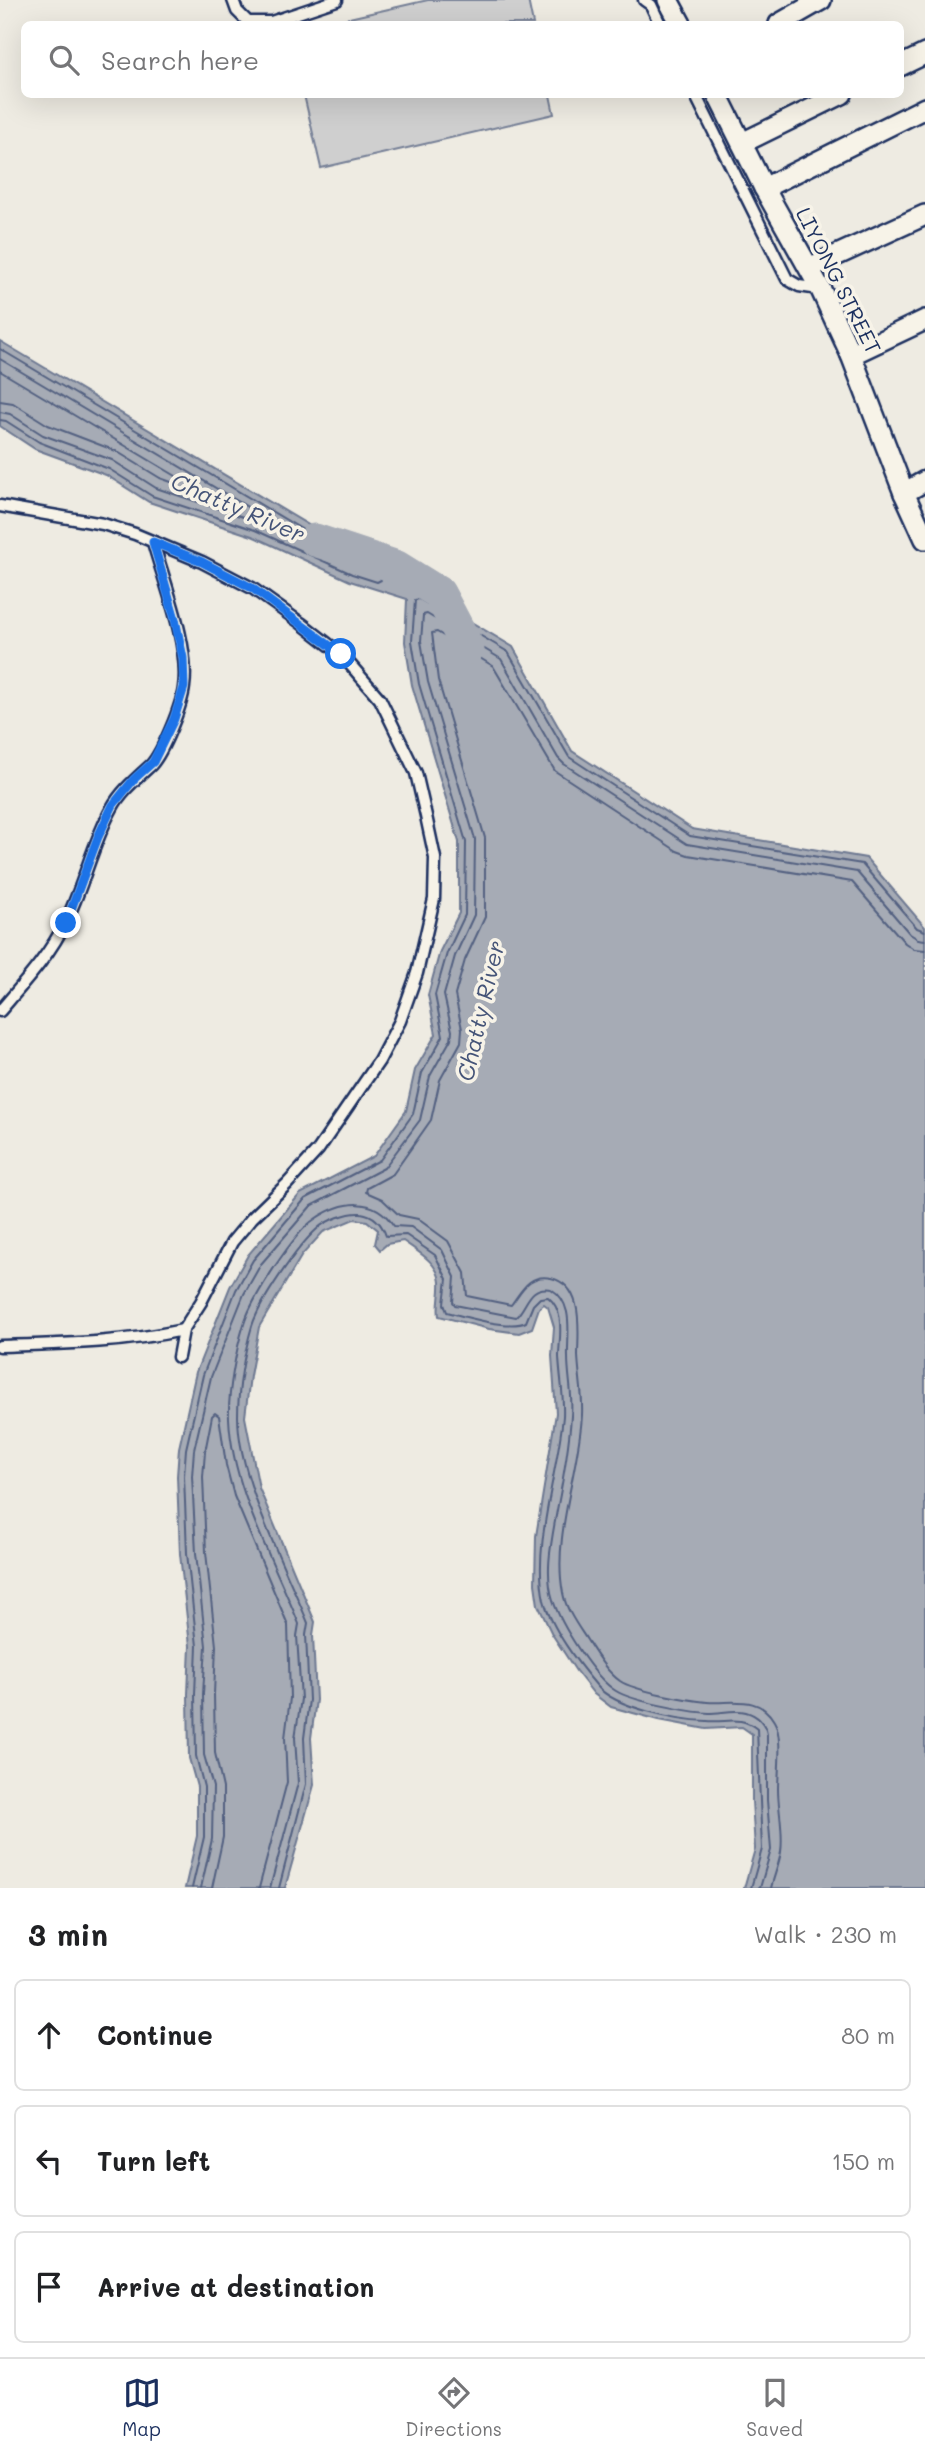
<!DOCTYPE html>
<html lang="en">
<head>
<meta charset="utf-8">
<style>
	:root { --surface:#fff; --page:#f2f2f2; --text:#202124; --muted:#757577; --line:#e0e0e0; --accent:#1b2f5e }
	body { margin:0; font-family:Mali,sans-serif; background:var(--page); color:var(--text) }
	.stop { position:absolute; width:21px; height:21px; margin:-16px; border:5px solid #1a73e8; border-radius:50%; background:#fff }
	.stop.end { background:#1a73e8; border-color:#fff; box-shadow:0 2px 7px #0008 }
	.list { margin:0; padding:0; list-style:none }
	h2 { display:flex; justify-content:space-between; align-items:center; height:91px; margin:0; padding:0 28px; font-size:30px }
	h2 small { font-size:23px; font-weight:400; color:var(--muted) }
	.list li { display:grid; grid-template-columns:46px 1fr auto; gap:21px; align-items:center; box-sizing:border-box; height:112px; margin:0 14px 14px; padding:0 14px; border:2px solid var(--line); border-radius:10px }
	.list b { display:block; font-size:26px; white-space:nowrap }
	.list em { font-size:23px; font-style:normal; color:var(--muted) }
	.icon { flex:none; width:38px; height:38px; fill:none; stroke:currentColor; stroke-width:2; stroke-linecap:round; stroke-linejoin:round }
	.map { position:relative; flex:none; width:925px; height:1888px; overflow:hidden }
	.search { position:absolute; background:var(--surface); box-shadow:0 7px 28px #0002; left:21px; right:21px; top:21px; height:77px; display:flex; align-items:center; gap:18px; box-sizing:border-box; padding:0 24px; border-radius:10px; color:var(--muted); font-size:26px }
	.sheet { height:469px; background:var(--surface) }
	nav { display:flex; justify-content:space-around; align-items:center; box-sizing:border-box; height:98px; border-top:2px solid var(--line); background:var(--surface); font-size:19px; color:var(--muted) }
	nav a { display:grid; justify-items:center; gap:4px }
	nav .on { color:var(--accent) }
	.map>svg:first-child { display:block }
	.green { fill:#cfcfcf; stroke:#757f96; stroke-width:2 }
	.water { fill:#a6abb5; stroke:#6e7992; stroke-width:2 }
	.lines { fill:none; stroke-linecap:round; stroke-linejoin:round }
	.shore { stroke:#536181; stroke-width:2 }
	.river { stroke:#a6abb5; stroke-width:33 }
	.lane-casing { stroke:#1b2f5e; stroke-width:15 }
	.street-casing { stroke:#1b2f5e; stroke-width:24 }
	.lane { stroke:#f7f3e8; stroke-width:10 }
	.street { stroke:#f7f3e8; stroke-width:19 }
	.route { stroke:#1a73e8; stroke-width:9 }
	.labels { text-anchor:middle; stroke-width:7; stroke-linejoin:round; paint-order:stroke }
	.street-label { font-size:21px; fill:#1b2f5e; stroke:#f7f3e8 }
	.water-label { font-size:23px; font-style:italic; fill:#455478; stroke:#f7f3e8 }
</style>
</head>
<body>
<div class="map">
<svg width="925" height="1888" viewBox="0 0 925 1888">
	<rect width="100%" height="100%" fill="#eeebe2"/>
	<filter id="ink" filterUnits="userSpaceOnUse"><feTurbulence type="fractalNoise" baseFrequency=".0143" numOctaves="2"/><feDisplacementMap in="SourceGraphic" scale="14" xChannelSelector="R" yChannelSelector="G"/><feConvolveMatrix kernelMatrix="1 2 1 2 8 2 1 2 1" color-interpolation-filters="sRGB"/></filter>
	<g filter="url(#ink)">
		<!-- green -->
		<g class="green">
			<polygon points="428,0 528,0 533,24 323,24"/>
			<polygon points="304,95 550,95 554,114 321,168"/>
		</g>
		<!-- water -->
		<path class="water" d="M0,341l513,306 59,104 120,78 174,29 59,69v961h-181l11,-39 -3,-48v-67l-10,-7 -36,2 -47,-9 -48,-13 -17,-13 -18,-23 -24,-37 -14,-29 -3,-21 1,-48 20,-123 -4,-57 2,-29 -6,-20 -4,-3 -5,4 -7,20 -13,5 -30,-4 -50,-13c-2,-11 2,-22 1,-34 -2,-20 -22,-30 -37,-41l-16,3 -7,6 -5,-6 3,-14 -11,-9 -13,-2 -31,13 -21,23 -43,72 -9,49 -5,41 14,71 56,134 -2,13 3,65 -5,38 3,47 -29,103h-100l12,-52v-49l-8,-29 -1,-64 2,-48 -10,-92 -3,-78 2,-28 17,-76 34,-85 18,-32 52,-61 74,-38 32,-45 9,-41 21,-36 -8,-39 12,-44 19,-38v-71l-47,-157 -7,-43 2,-43 -57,-18 -98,-45 -103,-34 -43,-27 -71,-26 -35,-23z"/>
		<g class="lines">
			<!-- shore -->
			<g class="shore">
				<polyline points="0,349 380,576 381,580 377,582 352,574 255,530 152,496 109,469 39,442 6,421 0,420"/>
				<polyline points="0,359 264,517 265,521 261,523 156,488 112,460 43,435 10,414 0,412"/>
				<polyline points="0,371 176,476 177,481 174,483 160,478 116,451 48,425 13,403 0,401"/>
				<polyline points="192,1888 204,1837 204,1787 196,1756 195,1694 197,1646 187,1553 184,1476 186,1449 203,1375 236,1290 253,1260 305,1199 380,1160 413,1114 422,1073 443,1036 435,995 447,953 465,915 466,842 419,684 412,641 415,600 419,599 508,652 569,757 690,836 862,864 917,928 925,931"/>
				<polyline points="201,1888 212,1839 213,1787 204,1755 203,1694 206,1646 196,1553 192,1476 194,1450 211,1377 244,1294 261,1264 311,1206 384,1168 420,1120 430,1076 451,1039 452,1031 444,995 455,956 474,915 475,839 428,682 421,641 423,615 427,614 501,659 558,758 564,764 687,844 857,872 910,934 918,939 925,940"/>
				<polyline points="212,1888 223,1837 223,1788 215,1753 214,1694 216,1646 206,1552 203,1477 205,1452 212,1416 215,1413 219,1416 226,1465 234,1496 288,1625 290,1698 285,1738 287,1782 259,1888"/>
				<path d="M270,1888l28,-105 -3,-45 6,-39 -4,-63 2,-12c-26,-65 -67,-135 -70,-206 -1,-27 7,-68 15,-94 7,-24 50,-92 71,-105 27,-18 59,-24 79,7l17,1 31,23 13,27 -2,25 2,3 61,12c12,-11 12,-32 35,-28 24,14 16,46 17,68 0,20 5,39 3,59 -2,31 -8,64 -14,94 -5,29 -13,62 -4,90 8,25 41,78 63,91 16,10 73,21 93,22 12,0 26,-4 37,-1 11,3 19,11 21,22v66l4,50 -11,38"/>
				<path d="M279,1888l27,-104 -2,-46 5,-38 -3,-65 2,-12c-24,-59 -70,-144 -70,-207 0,-28 6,-63 14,-90 8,-25 45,-79 65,-97 9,-9 32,-17 44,-16 14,2 21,11 25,23l20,-1 29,20 12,24 -3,25 3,8c18,5 63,18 79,10l7,-17 7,-7 8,-1c18,15 11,41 11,60 1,20 5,40 4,59 -5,56 -31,131 -19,184 7,28 35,65 53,86 18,22 81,34 110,35 20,2 33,-6 50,8l5,120 -11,39"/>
				<path d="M771,1888c3,-12 8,-24 10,-36 3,-20 -3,-43 -3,-63 0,-18 5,-54 -4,-68 -15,-27 -43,-17 -67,-19 -19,-2 -72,-11 -87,-21 -14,-10 -24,-27 -33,-41 -9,-14 -21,-30 -24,-47 -11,-55 16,-122 19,-178 1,-20 -3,-39 -4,-59 0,-25 7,-70 -27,-78 -22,-5 -30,14 -40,27l-44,-9 -2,-23 -17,-32 -30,-22 -19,-4 -17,-16 -16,-7 1,-4 26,-14 38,-54 9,-40 21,-38 1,-13 -7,-34 10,-35 20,-43v-79l-47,-158 -6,-47 5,-1 56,34 62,105 122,80 11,4 164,27 53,61 9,6 11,1"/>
			</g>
			<!-- river -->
			<polyline class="river" points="315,540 397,567 439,593 468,648"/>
			<defs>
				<g id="lane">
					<polyline points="233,0 237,11 248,22 271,22 337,0"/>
					<polyline points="644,0 651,5 660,24"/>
					<polyline points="695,94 787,279 799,286 819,289"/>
					<polyline points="0,506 103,524 135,534 202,562 252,588 301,623 341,654 380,699 416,773 426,816 435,858 434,899 417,973 400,1021 379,1061 318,1150 287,1184 252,1218 232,1242 201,1302 183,1330 178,1357"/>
					<path d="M0,1011c24,-28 50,-56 66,-90 18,-36 26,-77 46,-113 9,-17 25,-30 39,-43 12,-13 31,-60 33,-78 6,-41 -20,-105 -31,-145"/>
					<path d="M0,1346c62,-2 123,-3 183,-16"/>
				</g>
				<g id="street">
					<polyline points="668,0 681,24"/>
					<polyline points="779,24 821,0"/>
					<polyline points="900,66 925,54"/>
					<polyline points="717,94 764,188 821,290 851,355 904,493"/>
					<polyline points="742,143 842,94"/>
					<polyline points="764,188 925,108"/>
					<polyline points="811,267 925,215"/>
					<polyline points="851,355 925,320"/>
					<polyline points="925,481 904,493 925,539"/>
				</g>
			</defs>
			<!-- lane casing -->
			<use href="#lane" class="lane-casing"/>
			<!-- street casing -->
			<use href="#street" class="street-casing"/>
			<!-- lane -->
			<use href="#lane" class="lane"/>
			<!-- street -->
			<use href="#street" class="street"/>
		</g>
	</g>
	<g class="lines" filter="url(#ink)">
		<!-- route -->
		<polyline class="route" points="66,923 98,837 113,805 134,779 153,762 174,719 184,687 183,658 175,619 153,542 202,562 252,588 341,654"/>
	</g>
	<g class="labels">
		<!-- street labels -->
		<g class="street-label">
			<text transform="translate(838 281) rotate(63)" y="7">LIYONG STREET</text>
		</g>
		<!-- water labels -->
		<g class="water-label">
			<text transform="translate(238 508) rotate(23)" y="8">Chatty River</text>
			<text transform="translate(481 1011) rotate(-77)" y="8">Chatty River</text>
		</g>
	</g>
</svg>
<div class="stop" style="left:341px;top:654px"></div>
<div class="stop end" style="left:66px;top:923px"></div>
<div class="search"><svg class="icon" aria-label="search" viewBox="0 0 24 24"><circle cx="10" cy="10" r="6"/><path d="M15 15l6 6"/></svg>Search here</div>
</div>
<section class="sheet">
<h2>3 min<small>Walk · 230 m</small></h2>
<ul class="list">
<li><svg class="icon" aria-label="ahead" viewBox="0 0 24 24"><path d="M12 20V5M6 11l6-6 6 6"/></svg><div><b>Continue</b></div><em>80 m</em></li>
<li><svg class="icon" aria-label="left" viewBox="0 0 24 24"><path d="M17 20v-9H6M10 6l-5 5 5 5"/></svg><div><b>Turn left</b></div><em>150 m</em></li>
<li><svg class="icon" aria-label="arrive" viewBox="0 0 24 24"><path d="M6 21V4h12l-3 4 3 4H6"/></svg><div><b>Arrive at destination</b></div></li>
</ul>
</section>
<nav>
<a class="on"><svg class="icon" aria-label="map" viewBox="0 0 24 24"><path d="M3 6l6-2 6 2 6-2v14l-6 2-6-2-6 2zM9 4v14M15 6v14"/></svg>Map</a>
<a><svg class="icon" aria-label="directions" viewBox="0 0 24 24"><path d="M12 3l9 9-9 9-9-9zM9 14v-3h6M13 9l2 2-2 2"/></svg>Directions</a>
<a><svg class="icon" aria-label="saved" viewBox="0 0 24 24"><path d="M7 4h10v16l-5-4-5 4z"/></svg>Saved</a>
</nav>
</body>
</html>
